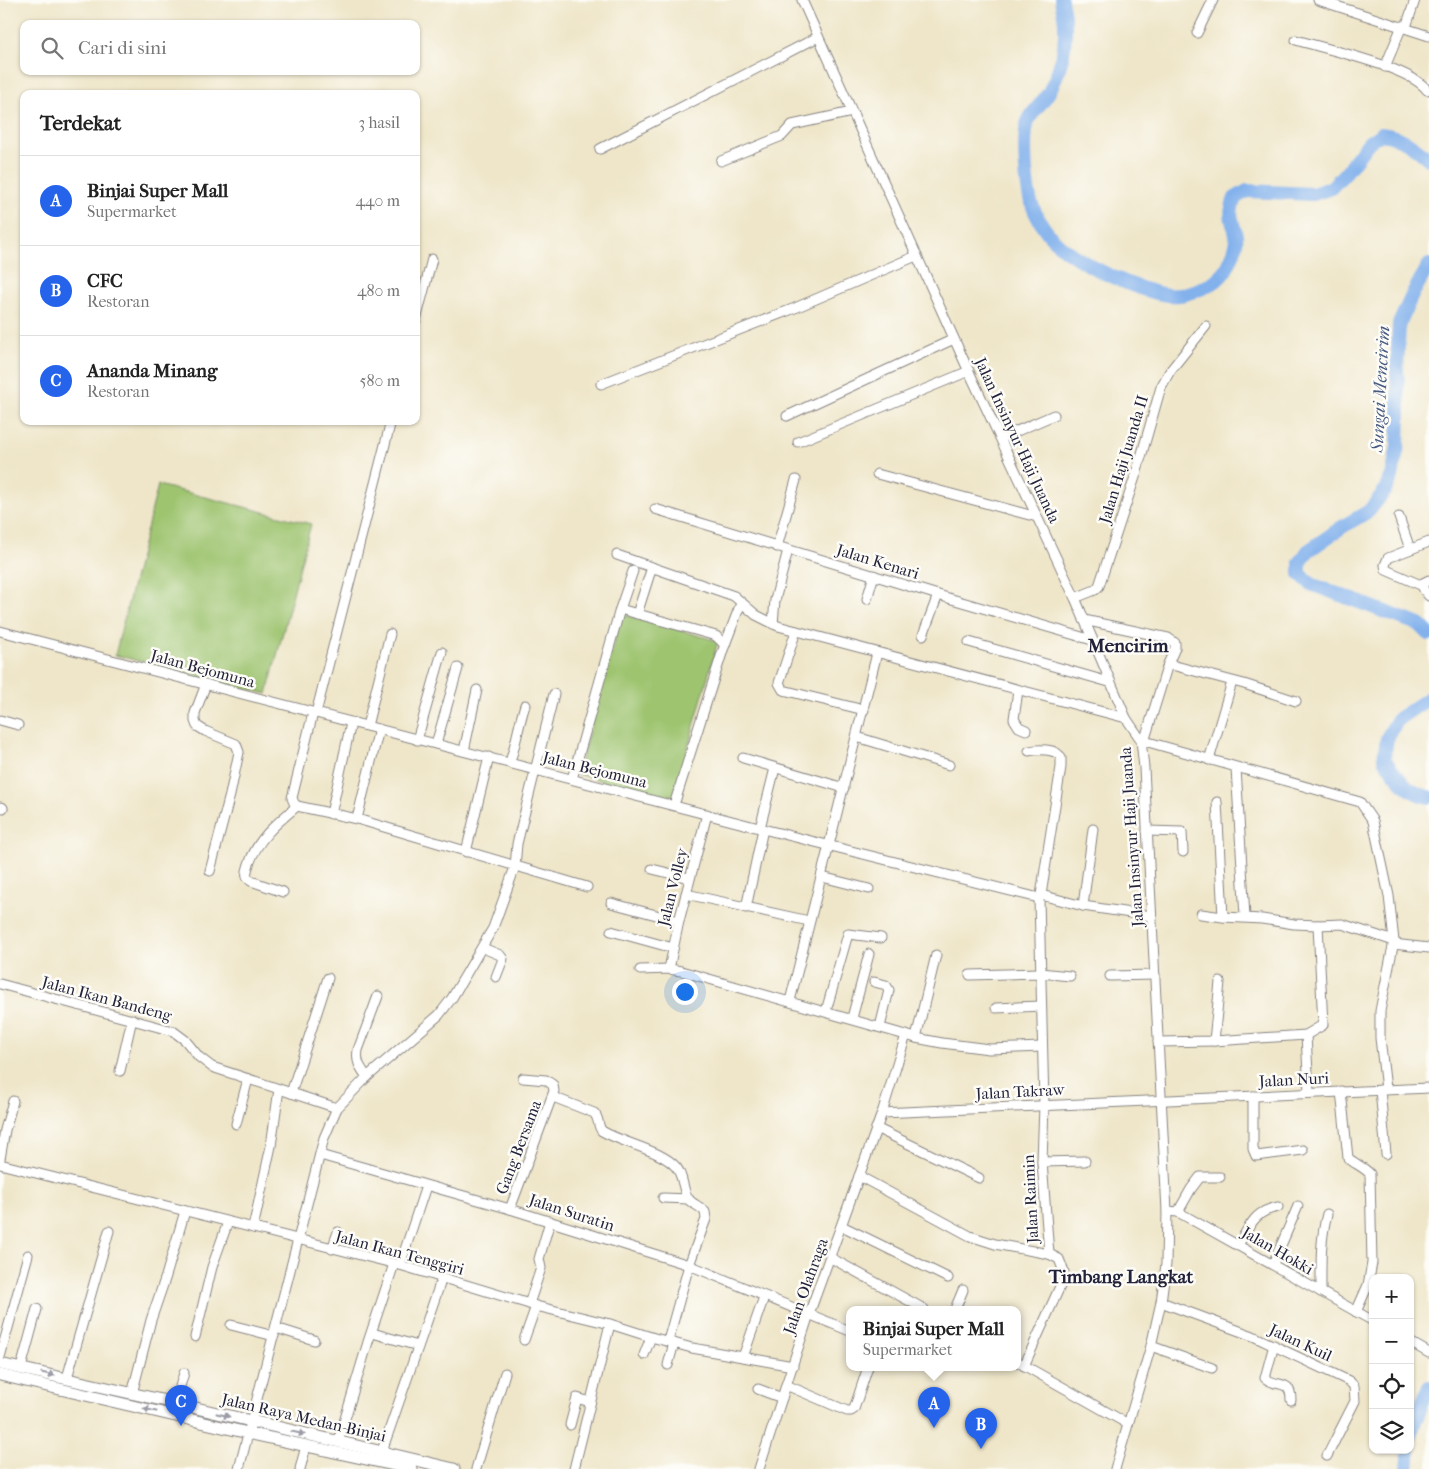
<!DOCTYPE html>
<html lang="id">
<head>
<meta charset="utf-8">
<style>
	:root { --surface:#fff; --page:#f6f6f6; --text:#222; --muted:#767676; --line:#e0e0e0; --accent:#2563eb }
	body { margin:0; font-family:"IM FELL French Canon",serif; background:var(--page); color:var(--text) }
	.controls { position:absolute; right:15px; bottom:15px; display:grid; overflow:hidden; border-radius:10px; box-shadow:0 1px 4px #0004 }
	.controls button { width:45px; height:45px; display:grid; place-items:center; padding:0; border:0; border-bottom:1px solid var(--line); background:var(--surface); color:var(--text); font:25px sans-serif }
	.you { position:absolute; left:684px; top:991px; width:18px; height:18px; margin:-12px; border:4px solid #fff; border-radius:50%; background:#1a73e8; box-shadow:0 0 0 8px #1a73e833 }
	.badge { display:grid; place-items:center; width:32px; height:32px; border-radius:50%; background:var(--accent); color:#fff; font-size:16px; font-weight:700 }
	.pin { position:absolute; translate:-50% -41px; filter:drop-shadow(0 1px 2px #0008) }
	.pin::after { content:''; position:absolute; top:26px; width:18px; height:15px; background:inherit; clip-path:polygon(0 0,100% 0,50% 100%) }
	.popup { position:absolute; left:846px; top:1306px; width:175px; height:65px; box-sizing:border-box; display:grid; place-content:center; border-radius:10px; background:var(--surface); filter:drop-shadow(0 1px 4px #0005); font-size:16px; white-space:nowrap; color:var(--muted) }
	.popup b { font-size:19px; color:var(--text) }
	.popup::after { content:''; position:absolute; left:50%; top:100%; margin-left:-10px; border:10px solid transparent; border-top-color:var(--surface) }
	.list { margin:0; padding:0; list-style:none }
	h2 { display:flex; justify-content:space-between; align-items:center; height:65px; margin:0; padding:0 20px; font-size:21px }
	h2 small { font-size:16px; font-weight:400; color:var(--muted) }
	.list li { display:grid; grid-template-columns:32px 1fr auto; gap:15px; align-items:center; box-sizing:border-box; height:90px; padding:0 20px; border-top:1px solid var(--line) }
	.list b { display:block; font-size:19px; white-space:nowrap }
	.list p { margin:0; font-size:16px; white-space:nowrap; color:var(--muted) }
	.list em { font-size:16px; font-style:normal; color:var(--muted) }
	.icon { flex:none; width:28px; height:28px; fill:none; stroke:currentColor; stroke-width:2; stroke-linecap:round; stroke-linejoin:round }
	.map { position:relative; flex:none; width:1429px; height:1469px; overflow:hidden }
	.search { position:absolute; background:var(--surface); box-shadow:0 1px 4px #0004; left:20px; top:20px; width:400px; height:55px; display:flex; align-items:center; gap:12px; box-sizing:border-box; padding:0 18px; border-radius:10px; color:var(--muted); font-size:19px }
	.panel { position:absolute; background:var(--surface); box-shadow:0 1px 4px #0004; left:20px; top:90px; width:400px; height:335px; border-radius:10px }
	.map>svg:first-child { display:block }
	.green { fill:#9ec46f; stroke:#607355 }
	.lines { fill:none; stroke-linecap:round; stroke-linejoin:round }
	.river { stroke:#82b1ec; stroke-width:14 }
	.minor-casing { stroke:#888482; stroke-width:11 }
	.major-casing { stroke:#888482; stroke-width:13 }
	.minor { stroke:#fff; stroke-width:9 }
	.major { stroke:#fff; stroke-width:11 }
	.oneway { fill:#9c9ca7 }
	.labels { text-anchor:middle; stroke-width:5; stroke-linejoin:round; paint-order:stroke }
	.street-label { font-size:16px; fill:#22223b; stroke:#fdfcf7 }
	.water-label { font-size:18px; font-style:italic; fill:#485b82; stroke:#fdfcf7 }
	.quarter-label { font-size:19px; font-weight:bold; fill:#22223b; stroke:#fdfcf7 }
</style>
</head>
<body>
<div class="map">
<svg width="1429" height="1469" viewBox="0 0 1429 1469">
	<rect width="100%" height="100%" fill="#fdfcf7"/>
	<filter id="ink" filterUnits="userSpaceOnUse"><feTurbulence type="fractalNoise" baseFrequency=".02" numOctaves="2"/><feDisplacementMap in="SourceGraphic" scale="10" xChannelSelector="R" yChannelSelector="G"/><feConvolveMatrix kernelMatrix="1 2 1 2 8 2 1 2 1" color-interpolation-filters="sRGB"/></filter>
	<filter id="wash" filterUnits="userSpaceOnUse"><feTurbulence type="fractalNoise" baseFrequency=".0096" numOctaves="4" result="noise"/><feDisplacementMap in="SourceGraphic" scale="20" xChannelSelector="R" yChannelSelector="G"/><feGaussianBlur stdDeviation="1.12" result="paint"/><feColorMatrix in="noise" values="0 0 0 0 0 0 0 0 0 0 0 0 0 0 0 0 0 1.4 0 .05"/><feComposite in="paint" operator="in"/></filter>
	<g filter="url(#wash)">
		<rect width="100%" height="100%" fill="#efe6c9"/>
		<!-- green -->
		<g class="green">
			<polygon points="158,485 311,524 267,694 115,655"/>
			<polygon points="622,614 718,641 673,801 577,774"/>
		</g>
		<g class="lines">
			<!-- river -->
			<g class="river">
				<path d="M1061,0c2,9 4,18 4,26 1,21 -5,44 -14,62 -5,12 -16,20 -22,31 -7,14 -3,59 0,75 3,16 14,35 25,46 20,22 97,59 126,55 10,-1 32,-10 38,-16 10,-8 20,-32 18,-44 -4,-18 -8,-18 -1,-37l12,-7 66,3 18,-6 15,-16 23,-30 12,-8c22,3 31,11 48,25"/>
				<polyline points="1429,265 1413,293 1399,324 1397,370 1399,414 1398,446 1392,476 1384,492 1369,511 1342,527 1308,551 1300,563 1300,574 1311,584 1420,625 1429,634"/>
				<path d="M1429,698l-31,21 -11,19 -3,21c13,17 23,35 45,38"/>
				<polyline points="1410,1438 1416,1418 1429,1387"/>
				<polyline points="1407,1469 1409,1450"/>
			</g>
		</g>
	</g>
	<g filter="url(#ink)">
		<g class="lines">
			<defs>
				<g id="minor">
					<polyline points="802,0 965,363 1075,598 1126,718 1141,740 1144,768 1167,1211 1166,1264 1161,1302 1151,1346 1115,1469"/>
					<polyline points="1318,0 1429,36"/>
					<polyline points="1406,27 1415,0"/>
					<polyline points="1197,33 1213,0"/>
					<path d="M1296,40c30,9 114,27 131,50"/>
					<polyline points="1385,67 1402,26"/>
					<polyline points="600,149 818,37"/>
					<polyline points="721,161 782,136 792,125 852,112"/>
					<polyline points="416,320 432,259"/>
					<polyline points="601,384 795,308 916,256"/>
					<polyline points="787,416 954,339"/>
					<polyline points="1001,438 1054,415"/>
					<polyline points="798,442 969,371"/>
					<polyline points="877,474 1037,517"/>
					<polyline points="655,509 938,595 1092,640"/>
					<polyline points="1399,517 1410,549"/>
					<polyline points="777,547 796,480"/>
					<polyline points="617,555 734,596 756,615 778,626 1126,718"/>
					<path d="M1429,580l-6,3c-1,6 2,9 6,13"/>
					<polyline points="1423,586 1386,570 1385,565 1388,558 1429,542"/>
					<polyline points="1075,598 1095,590 1099,586 1137,471 1161,387 1170,371 1206,326"/>
					<polyline points="867,599 874,575"/>
					<polyline points="620,609 716,636 725,645"/>
					<polyline points="637,614 652,567"/>
					<polyline points="1084,620 1168,638 1175,643 1175,648 1168,664 1144,742"/>
					<polyline points="773,624 775,600 788,550"/>
					<polyline points="0,631 763,829 1039,898 1041,895 1083,906 1151,916"/>
					<polyline points="796,631 779,683 783,690 864,710"/>
					<polyline points="923,635 938,595"/>
					<polyline points="969,642 1109,682"/>
					<polyline points="1168,664 1244,684 1296,701"/>
					<polyline points="206,684 195,713 195,721 197,726 205,731 236,744 239,752 230,795 210,871"/>
					<polyline points="1018,690 1014,719 1019,727 1026,730"/>
					<polyline points="313,713 292,798 294,803 297,806 357,819 587,887"/>
					<polyline points="316,713 391,421"/>
					<polyline points="0,720 18,725"/>
					<polyline points="367,726 390,634"/>
					<polyline points="857,737 949,765"/>
					<polyline points="417,740 442,652"/>
					<polyline points="1141,740 1360,802 1373,821 1389,896 1394,941 1380,1011 1380,1038 1386,1089"/>
					<polyline points="436,744 458,668"/>
					<polyline points="464,751 477,690"/>
					<path d="M1029,751c8,-2 28,-3 32,7 0,1 0,8 0,9l-20,128"/>
					<polyline points="743,758 844,788"/>
					<polyline points="1209,760 1232,682"/>
					<path d="M510,762c6,-19 9,-38 15,-57"/>
					<polyline points="1236,768 1245,917"/>
					<polyline points="572,779 620,609 633,571"/>
					<polyline points="1217,802 1223,917"/>
					<polyline points="674,805 723,650 741,603"/>
					<polyline points="0,807 3,808"/>
					<polyline points="331,814 351,723"/>
					<polyline points="357,819 379,729"/>
					<polyline points="760,828 775,768"/>
					<polyline points="1147,831 1182,832 1183,852"/>
					<polyline points="466,852 489,757"/>
					<polyline points="652,869 689,878"/>
					<polyline points="822,877 869,889"/>
					<path d="M283,892l-32,-11c-7,-5 -4,-10 -2,-17 9,-26 28,-41 48,-58"/>
					<polyline points="686,894 809,921"/>
					<polyline points="1039,898 1044,1105 1042,1162 1049,1254"/>
					<polyline points="611,903 679,921"/>
					<polyline points="1083,906 1093,829"/>
					<polyline points="746,908 763,829"/>
					<polyline points="1201,914 1223,917 1262,919 1294,924 1318,925 1342,924 1394,941"/>
					<polyline points="611,931 673,948"/>
					<polyline points="1393,944 1429,948"/>
					<polyline points="483,948 500,955 503,959 496,977"/>
					<polyline points="669,969 679,921 707,814"/>
					<polyline points="640,970 669,969 681,971 916,1038 942,1043 989,1049 1042,1047"/>
					<polyline points="970,975 1040,973 1070,976"/>
					<polyline points="1110,976 1155,975"/>
					<polyline points="874,982 886,985 889,990 880,1027"/>
					<polyline points="0,984 173,1031 185,1040 199,1057 212,1067 337,1108"/>
					<polyline points="790,1001 877,653"/>
					<polyline points="996,1008 1041,1006"/>
					<polyline points="826,1011 848,934 881,938"/>
					<polyline points="852,1018 869,954"/>
					<polyline points="1306,1035 1309,1093"/>
					<polyline points="916,1038 936,955"/>
					<polyline points="1214,1041 1220,982"/>
					<polyline points="1158,1042 1214,1041 1306,1035 1323,1025 1318,925"/>
					<polyline points="120,1071 132,1019"/>
					<path d="M367,1077c-7,-10 -11,-15 -9,-27l20,-54"/>
					<polyline points="1380,1090 1386,1154"/>
					<path d="M1341,1091l7,67c7,6 16,9 22,16l2,89 -4,22 -12,27"/>
					<polyline points="291,1093 328,978"/>
					<polyline points="1253,1096 1253,1149 1256,1156 1303,1150"/>
					<path d="M553,1097l41,16c6,6 3,13 8,18 20,12 59,19 74,36 8,9 6,24 13,33 4,4 12,7 16,12l1,7 -17,46 -21,76"/>
					<polyline points="882,1113 1429,1088"/>
					<polyline points="236,1124 248,1079"/>
					<polyline points="876,1128 979,1178"/>
					<polyline points="320,1155 510,1209 689,1265 850,1331"/>
					<polyline points="0,1159 5,1130 13,1101"/>
					<polyline points="1042,1162 1085,1161"/>
					<polyline points="0,1164 400,1265 536,1306 610,1324 651,1337 692,1348 793,1366"/>
					<polyline points="859,1176 970,1236 995,1244 1049,1254 1059,1259 1064,1272 1062,1282 1024,1366"/>
					<polyline points="663,1198 689,1199"/>
					<polyline points="510,1209 554,1091 553,1085 546,1080 523,1078"/>
					<polyline points="1167,1211 1178,1212 1373,1321"/>
					<polyline points="1178,1212 1191,1189 1200,1177 1220,1177"/>
					<polyline points="842,1226 948,1278"/>
					<polyline points="253,1228 271,1146 279,1089"/>
					<path d="M1238,1245c13,-20 15,-33 40,-38"/>
					<polyline points="332,1249 338,1232"/>
					<polyline points="831,1258 924,1309"/>
					<polyline points="1273,1264 1298,1206"/>
					<polyline points="400,1265 426,1186"/>
					<path d="M1321,1292c0,-26 -1,-52 6,-78"/>
					<polyline points="1161,1302 1253,1336 1349,1381 1354,1386 1355,1401 1327,1456"/>
					<polyline points="529,1304 541,1268 539,1259 550,1221"/>
					<polyline points="955,1309 963,1290"/>
					<polyline points="231,1325 274,1336"/>
					<polyline points="276,1328 314,1340"/>
					<polyline points="376,1334 418,1346"/>
					<polyline points="195,1337 212,1267 228,1222"/>
					<polyline points="524,1340 536,1306"/>
					<polyline points="1410,1342 1429,1353"/>
					<path d="M1274,1345l-9,33c11,10 26,0 26,22"/>
					<polyline points="1151,1346 1212,1368"/>
					<polyline points="644,1355 651,1337"/>
					<polyline points="0,1357 28,1255"/>
					<polyline points="743,1357 764,1297"/>
					<polyline points="1018,1362 1128,1424"/>
					<polyline points="668,1365 674,1343"/>
					<polyline points="21,1368 37,1309"/>
					<polyline points="67,1378 109,1231"/>
					<polyline points="786,1385 847,1411 851,1411 854,1409 868,1367"/>
					<polyline points="758,1389 782,1398"/>
					<polyline points="132,1394 151,1320 166,1276 185,1211"/>
					<polyline points="175,1403 184,1373"/>
					<polyline points="570,1425 577,1398 590,1402"/>
					<polyline points="338,1442 368,1342 394,1264"/>
					<polyline points="382,1451 442,1278"/>
					<polyline points="239,1469 324,1138 337,1108 367,1077 439,1015 452,998 493,928 515,867 517,844 554,694"/>
					<polyline points="300,1469 306,1446"/>
					<polyline points="476,1469 505,1373"/>
					<polyline points="574,1469 610,1324"/>
					<polyline points="759,1469 809,1314 882,1113 906,1035"/>
				</g>
				<g id="major">
					<polyline points="0,1364 175,1403 454,1469"/>
					<polyline points="0,1375 248,1433 412,1469"/>
				</g>
			</defs>
			<!-- minor casing -->
			<use href="#minor" class="minor-casing"/>
			<!-- major casing -->
			<use href="#major" class="major-casing"/>
			<!-- minor -->
			<use href="#minor" class="minor"/>
			<!-- major -->
			<use href="#major" class="major"/>
		</g>
		<!-- one-way arrows -->
		<defs><path id="oneway-solid" d="M-6-.8H1V-3.2L6.5 0L1 3.2V.8H-6Z" transform="scale(1.25)"/></defs>
		<g class="oneway">
			<use href="#oneway-solid" transform="translate(48 1374) rotate(12)"/>
			<use href="#oneway-solid" transform="translate(150 1410) rotate(-167)"/>
			<use href="#oneway-solid" transform="translate(223 1415) rotate(14)"/>
			<use href="#oneway-solid" transform="translate(298 1433) rotate(13)"/>
		</g>
	</g>
	<g class="labels">
		<!-- street labels -->
		<g class="street-label">
			<text transform="translate(1018 440) rotate(65)" y="6">Jalan Insinyur Haji Juanda</text>
			<text transform="translate(1123 459) rotate(-73)" y="6">Jalan Haji Juanda II</text>
			<text transform="translate(878 561) rotate(17)" y="6">Jalan Kenari</text>
			<text transform="translate(203 668) rotate(15)" y="6">Jalan Bejomuna</text>
			<text transform="translate(595 769) rotate(14)" y="6">Jalan Bejomuna</text>
			<text transform="translate(1131 837) rotate(-94)" y="6">Jalan Insinyur Haji Juanda</text>
			<text transform="translate(672 887) rotate(-76)" y="6">Jalan Volley</text>
			<text transform="translate(107 998) rotate(15)" y="6">Jalan Ikan Bandeng</text>
			<text transform="translate(1294 1079) rotate(-3)" y="6">Jalan Nuri</text>
			<text transform="translate(1020 1091) rotate(-3)" y="6">Jalan Takraw</text>
			<text transform="translate(518 1147) rotate(-69)" y="6">Gang Bersama</text>
			<text transform="translate(1030 1199) rotate(-93)" y="6">Jalan Raimin</text>
			<text transform="translate(572 1212) rotate(18)" y="6">Jalan Suratin</text>
			<text transform="translate(1278 1250) rotate(30)" y="6">Jalan Hokki</text>
			<text transform="translate(400 1252) rotate(15)" y="6">Jalan Ikan Tenggiri</text>
			<text transform="translate(805 1286) rotate(-70)" y="6">Jalan Olahraga</text>
			<text transform="translate(1301 1342) rotate(25)" y="6">Jalan Kuil</text>
			<text transform="translate(304 1417) rotate(13)" y="6">Jalan Raya Medan-Binjai</text>
		</g>
		<!-- water labels -->
		<g class="water-label">
			<text transform="translate(1380 389) rotate(-87)" y="6">Sungai Mencirim</text>
		</g>
		<!-- quarter labels -->
		<g class="quarter-label">
			<text x="1128" y="652">Mencirim</text>
			<text x="1121" y="1283">Timbang Langkat</text>
		</g>
	</g>
</svg>
<div class="controls">
<button>+</button>
<button>−</button>
<button><svg class="icon" aria-label="locate" viewBox="0 0 24 24"><circle cx="12" cy="12" r="6"/><path d="M12 2v4M12 18v4M2 12h4M18 12h4"/></svg></button>
<button><svg class="icon" aria-label="layers" viewBox="0 0 24 24"><path d="M12 4l9 5-9 5-9-5zM3 14l9 5 9-5"/></svg></button>
</div>
<div class="you"></div>
<div class="pin badge" style="left:934px;top:1428px">A</div>
<div class="popup"><b>Binjai Super Mall</b>Supermarket</div>
<div class="pin badge" style="left:981px;top:1449px">B</div>
<div class="pin badge" style="left:181px;top:1426px">C</div>
<div class="search"><svg class="icon" aria-label="search" viewBox="0 0 24 24"><circle cx="10" cy="10" r="6"/><path d="M15 15l6 6"/></svg>Cari di sini</div>
<section class="panel">
<h2>Terdekat<small>3 hasil</small></h2>
<ul class="list">
<li><span class="badge">A</span><div><b>Binjai Super Mall</b><p>Supermarket</p></div><em>440 m</em></li>
<li><span class="badge">B</span><div><b>CFC</b><p>Restoran</p></div><em>480 m</em></li>
<li><span class="badge">C</span><div><b>Ananda Minang</b><p>Restoran</p></div><em>580 m</em></li>
</ul>
</section>
</div>
</body>
</html>
